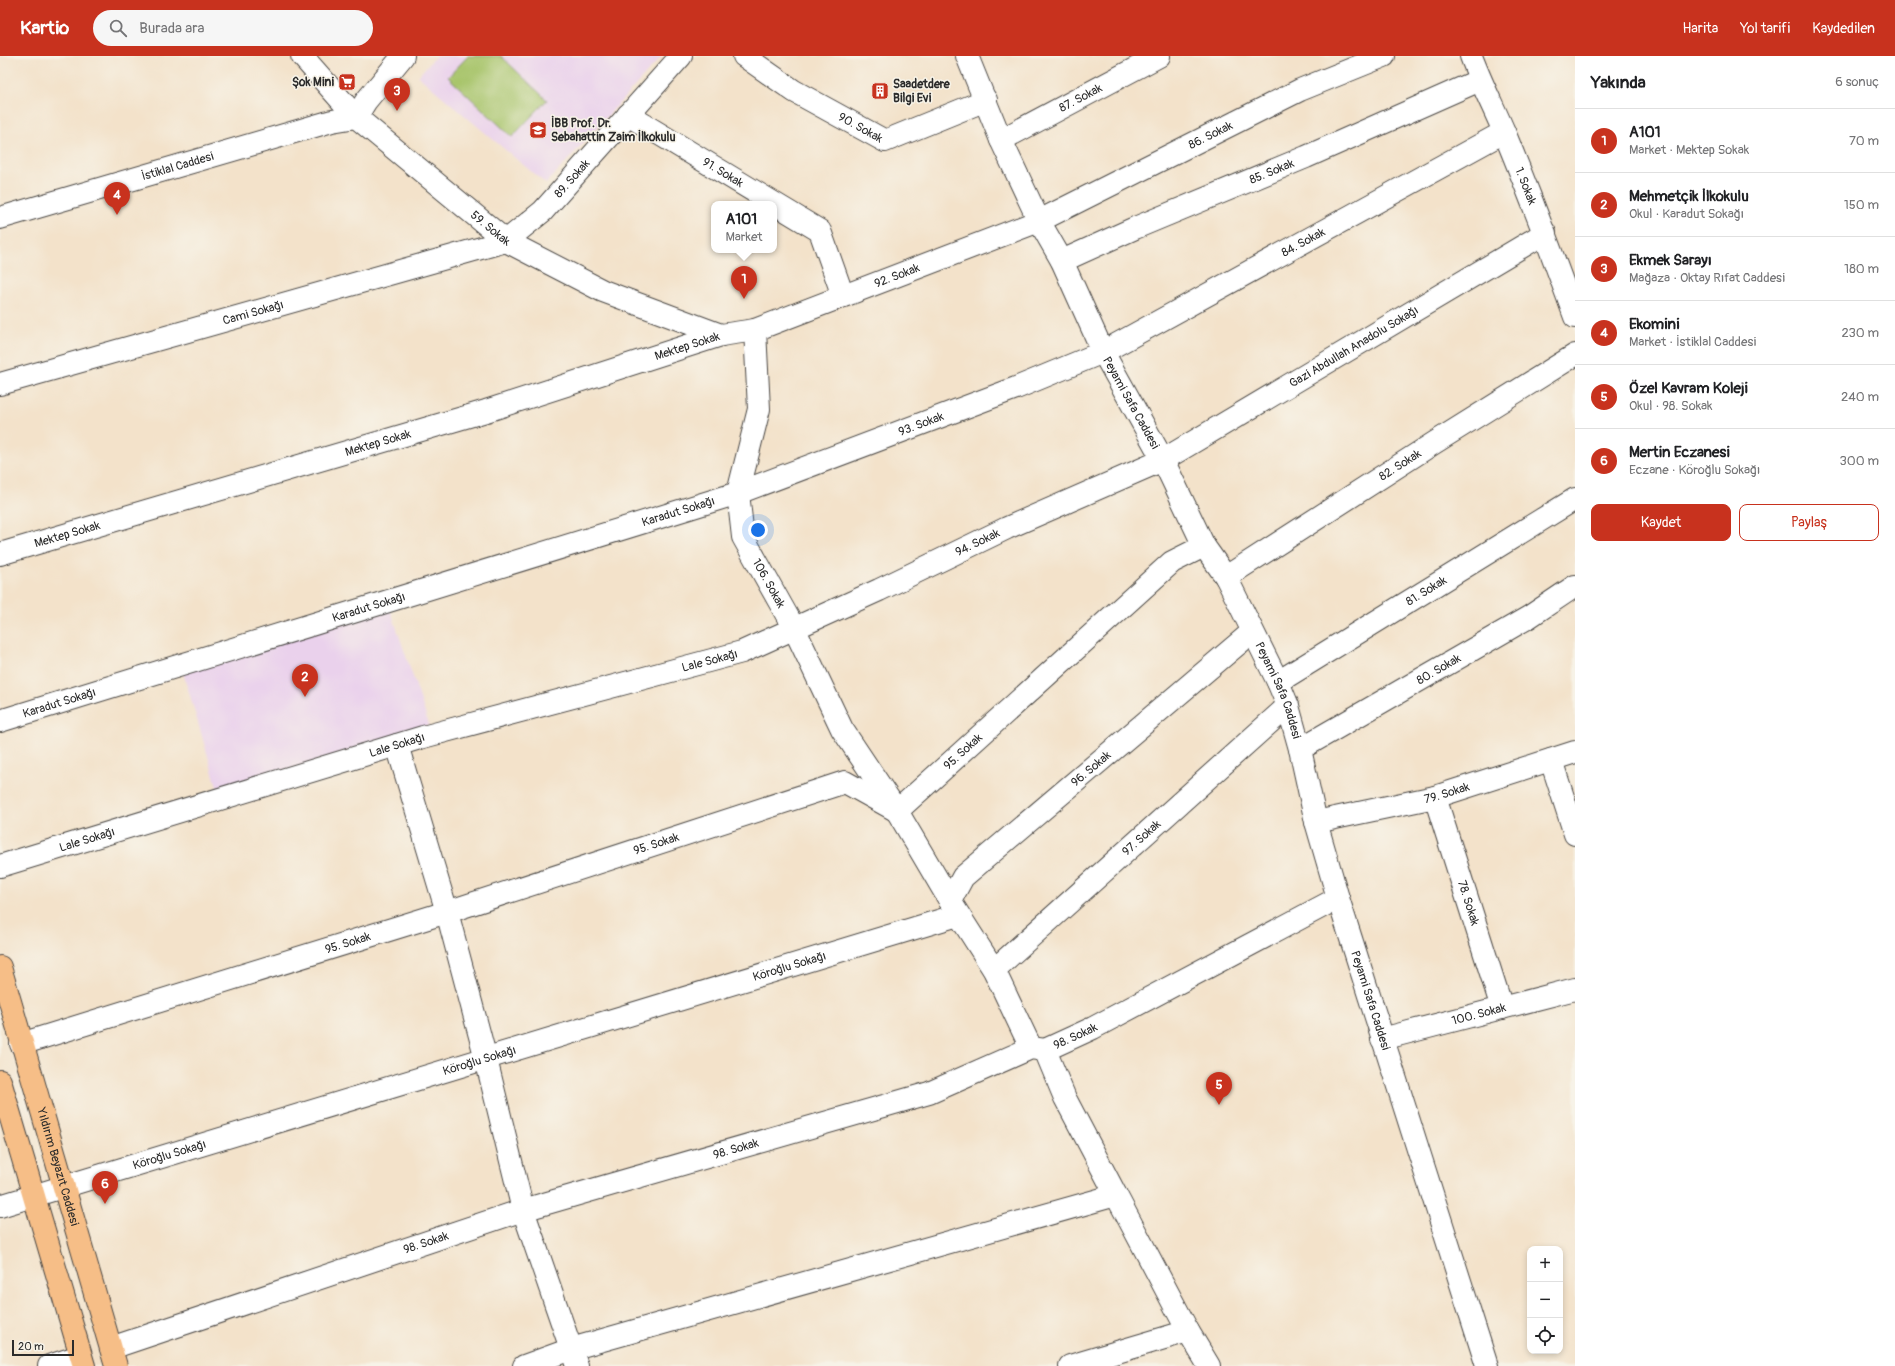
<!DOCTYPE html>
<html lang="tr">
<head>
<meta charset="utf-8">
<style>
	:root { --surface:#fff; --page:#f6f6f6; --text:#202124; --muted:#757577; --line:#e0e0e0; --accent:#c8321e }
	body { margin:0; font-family:Pangolin,sans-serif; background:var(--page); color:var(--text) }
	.controls { position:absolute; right:12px; bottom:12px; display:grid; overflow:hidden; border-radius:8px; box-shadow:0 2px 6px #0003 }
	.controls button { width:36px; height:36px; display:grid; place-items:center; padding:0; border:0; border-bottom:1px solid var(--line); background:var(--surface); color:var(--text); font:20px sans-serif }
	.scale { position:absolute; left:12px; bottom:10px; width:62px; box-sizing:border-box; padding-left:4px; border:2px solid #2b2b2b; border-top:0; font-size:11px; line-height:14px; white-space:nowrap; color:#2b2b2b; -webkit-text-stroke:3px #f7f3e8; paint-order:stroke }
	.you { position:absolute; left:758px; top:474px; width:14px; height:14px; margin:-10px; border:3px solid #fff; border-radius:50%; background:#1a73e8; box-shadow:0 0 0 6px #1a73e833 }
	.badge { display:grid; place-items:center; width:26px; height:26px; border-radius:50%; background:var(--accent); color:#fff; font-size:13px; font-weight:700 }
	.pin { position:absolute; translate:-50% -33px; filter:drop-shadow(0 1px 2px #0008) }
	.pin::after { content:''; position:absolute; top:21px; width:14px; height:12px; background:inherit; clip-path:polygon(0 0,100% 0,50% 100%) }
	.popup { position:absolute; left:711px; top:145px; width:66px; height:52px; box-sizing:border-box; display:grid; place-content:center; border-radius:8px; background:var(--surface); filter:drop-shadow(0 1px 3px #0005); font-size:13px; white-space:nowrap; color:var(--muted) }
	.popup b { font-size:15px; color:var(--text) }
	.popup::after { content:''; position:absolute; left:50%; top:100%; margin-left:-8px; border:8px solid transparent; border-top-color:var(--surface) }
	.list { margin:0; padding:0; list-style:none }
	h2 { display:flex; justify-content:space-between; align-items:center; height:52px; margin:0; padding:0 16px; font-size:17px }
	h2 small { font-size:13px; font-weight:400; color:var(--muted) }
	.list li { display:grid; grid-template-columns:26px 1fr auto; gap:12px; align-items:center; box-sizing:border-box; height:64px; padding:0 16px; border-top:1px solid var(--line) }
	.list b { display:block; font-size:15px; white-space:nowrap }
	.list p { margin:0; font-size:13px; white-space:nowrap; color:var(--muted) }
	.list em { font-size:13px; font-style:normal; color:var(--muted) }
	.actions { display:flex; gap:8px; padding:12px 16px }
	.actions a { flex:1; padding:9px 0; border:1px solid var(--accent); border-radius:8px; text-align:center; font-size:14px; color:var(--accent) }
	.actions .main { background:var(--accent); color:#fff }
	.icon { flex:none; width:22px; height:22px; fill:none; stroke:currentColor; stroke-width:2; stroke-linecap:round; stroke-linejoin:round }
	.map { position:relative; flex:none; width:1575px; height:1310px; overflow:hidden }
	header { display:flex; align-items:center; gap:24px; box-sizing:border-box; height:56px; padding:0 20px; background:var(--accent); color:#fff }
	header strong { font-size:19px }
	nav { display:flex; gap:22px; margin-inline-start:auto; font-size:14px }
	.search { width:280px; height:36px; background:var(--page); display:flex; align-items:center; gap:10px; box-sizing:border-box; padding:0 14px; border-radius:22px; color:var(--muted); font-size:15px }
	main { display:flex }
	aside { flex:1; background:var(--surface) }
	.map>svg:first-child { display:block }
	.built { fill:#ead1ec }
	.garden { fill:#a8c56c; stroke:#6a784c }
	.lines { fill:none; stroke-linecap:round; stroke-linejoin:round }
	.minor-casing { stroke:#494643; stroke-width:24 }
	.major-casing { stroke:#494643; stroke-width:24 }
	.minor { stroke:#fff; stroke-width:22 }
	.major { stroke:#f6be87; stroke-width:22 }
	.labels { text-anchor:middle; stroke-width:3; stroke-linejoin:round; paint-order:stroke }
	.poi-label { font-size:12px; font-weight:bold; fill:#2b2b2b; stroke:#f7f3e8; text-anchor:start }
	.street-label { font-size:12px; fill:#2b2b2b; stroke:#f7f3e8 }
</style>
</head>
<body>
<header>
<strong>Kartio</strong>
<div class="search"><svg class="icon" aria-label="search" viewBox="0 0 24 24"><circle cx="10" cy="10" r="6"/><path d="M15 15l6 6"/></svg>Burada ara</div>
<nav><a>Harita</a><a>Yol tarifi</a><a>Kaydedilen</a></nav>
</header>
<main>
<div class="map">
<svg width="1575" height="1310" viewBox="0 0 1575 1310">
	<rect width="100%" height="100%" fill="#f7f3e8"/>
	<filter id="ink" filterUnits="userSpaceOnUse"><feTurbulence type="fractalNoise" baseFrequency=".025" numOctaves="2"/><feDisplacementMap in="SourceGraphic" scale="8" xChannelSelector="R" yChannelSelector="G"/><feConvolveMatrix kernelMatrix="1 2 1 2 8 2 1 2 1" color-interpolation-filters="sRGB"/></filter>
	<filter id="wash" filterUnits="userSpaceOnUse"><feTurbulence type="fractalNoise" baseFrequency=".012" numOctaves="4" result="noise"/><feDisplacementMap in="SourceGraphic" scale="16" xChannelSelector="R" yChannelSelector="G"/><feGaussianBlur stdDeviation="0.9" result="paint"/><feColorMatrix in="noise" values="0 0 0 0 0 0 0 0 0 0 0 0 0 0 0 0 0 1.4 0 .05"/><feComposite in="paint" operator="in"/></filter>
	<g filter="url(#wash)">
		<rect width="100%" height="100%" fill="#f3e2ca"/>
		<!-- built -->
		<g class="built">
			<polygon points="436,0 662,0 546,128 418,20"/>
			<polygon points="390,552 429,669 219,737 182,613"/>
		</g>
		<!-- garden -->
		<polygon class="garden" points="468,0 501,0 547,44 512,81 448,21"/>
	</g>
	<g filter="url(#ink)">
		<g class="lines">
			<defs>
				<g id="minor">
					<path id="s1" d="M302,0l54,61 150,124 97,50 118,44"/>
					<path id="s2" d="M744,0l50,35 91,50 101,-41"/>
					<path id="s3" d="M967,0l34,84 38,81 23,40 41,91 60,108 41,86 22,31 52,105 10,24 12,43 16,73 22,76 149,468"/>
					<path id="s4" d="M1471,0c10,27 23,52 34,78 25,61 48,122 70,183"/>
					<path id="s5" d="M628,59l192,116 23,65"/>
					<polyline points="356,61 366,45 403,0"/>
					<path id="s6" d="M1001,84l158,-84"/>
					<path id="s7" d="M0,162l332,-97 24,-4"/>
					<path id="s8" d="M1062,205l73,-33 171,-71 174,-77"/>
					<path id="s9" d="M755,274l4,79 -21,84 5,44 51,91 48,101 55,82 53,90"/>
					<path id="s10" d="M0,328l506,-143 37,-30 138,-155"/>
					<path id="s11" d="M0,498l486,-143 235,-76 34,-5 284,-109 261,-131 84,-34"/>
					<path id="s12" d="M1226,521l208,-134 141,-88"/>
					<path id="s13" d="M1278,626l297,-183"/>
					<path id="s14" d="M0,665l738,-228 278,-105 87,-36 401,-220"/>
					<polyline points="397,689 447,856 486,1003 523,1154 577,1310"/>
					<path id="s15" d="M1300,693l229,-132 46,-31"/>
					<polyline points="1551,704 1575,778"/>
					<path id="s16" d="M1435,741l67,211"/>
					<path id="s17" d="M1316,766l119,-25 140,-45"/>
					<path id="s18" d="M0,810l423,-129 319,-85 137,-62 128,-62 156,-68 382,-227"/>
					<path id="s19" d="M994,914l294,-264"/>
					<path id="s20" d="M1382,983l193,-50"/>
					<path id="s21" d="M21,988l426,-132 398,-130 52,29 275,-249 32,-16"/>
					<path id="s22" d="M1031,992l-37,-78 -44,-69 13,-24 289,-245"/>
					<polyline points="1045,994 1065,1042 1116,1139"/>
					<path id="s23" d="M0,1150l958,-291"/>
					<path id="s24" d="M111,1292l412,-138 406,-117 102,-45 14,2 48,-22 245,-130"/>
					<polyline points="49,1310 80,1300"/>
					<polyline points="524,1310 571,1293 1116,1139 1188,1275 1209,1310"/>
					<polyline points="1070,1310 1188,1275"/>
				</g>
				<g id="major">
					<path id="s25" d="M0,911l116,399"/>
					<polyline points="0,1025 84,1310"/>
				</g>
			</defs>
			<!-- minor casing -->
			<use href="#minor" class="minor-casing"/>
			<!-- major casing -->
			<use href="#major" class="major-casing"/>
			<!-- minor -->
			<use href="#minor" class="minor"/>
			<!-- major -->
			<use href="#major" class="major"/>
		</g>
	</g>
	<!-- icons -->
	<defs>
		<symbol id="supermarket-square" viewBox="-11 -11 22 22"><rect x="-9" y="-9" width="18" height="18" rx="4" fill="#c8321e" stroke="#f7f3e8"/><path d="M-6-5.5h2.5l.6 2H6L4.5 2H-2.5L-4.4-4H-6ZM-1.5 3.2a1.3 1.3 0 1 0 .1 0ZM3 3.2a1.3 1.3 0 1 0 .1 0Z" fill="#fff"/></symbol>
		<symbol id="building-square" viewBox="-11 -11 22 22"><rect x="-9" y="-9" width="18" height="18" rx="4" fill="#c8321e" stroke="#f7f3e8"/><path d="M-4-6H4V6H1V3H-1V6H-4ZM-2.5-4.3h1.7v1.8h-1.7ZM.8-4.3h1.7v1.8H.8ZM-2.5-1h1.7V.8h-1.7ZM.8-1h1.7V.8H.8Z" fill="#fff"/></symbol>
		<symbol id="school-square" viewBox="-11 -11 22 22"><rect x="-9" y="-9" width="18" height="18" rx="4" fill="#c8321e" stroke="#f7f3e8"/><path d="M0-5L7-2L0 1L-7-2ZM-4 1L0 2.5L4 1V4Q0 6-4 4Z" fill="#fff"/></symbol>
	</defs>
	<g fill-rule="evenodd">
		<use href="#supermarket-square" x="337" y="16" width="20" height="20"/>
		<use href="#building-square" x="870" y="25" width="20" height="20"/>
		<use href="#school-square" x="528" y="64" width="20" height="20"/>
	</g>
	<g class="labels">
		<!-- poi labels -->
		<g class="poi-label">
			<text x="334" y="30" text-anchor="end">Şok Mini</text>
			<text x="893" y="32">Saadetdere<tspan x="893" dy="14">Bilgi Evi</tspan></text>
			<text x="551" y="71">İBB Prof. Dr.<tspan x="551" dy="14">Sebahattin Zaim İlkokulu</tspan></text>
		</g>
		<!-- street labels -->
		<g class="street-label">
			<text dy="4" stroke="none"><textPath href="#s6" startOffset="90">87. Sokak</textPath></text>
			<text dy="4" stroke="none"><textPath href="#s2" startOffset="137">90. Sokak</textPath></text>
			<text dy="4" stroke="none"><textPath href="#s11" startOffset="1284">86. Sokak</textPath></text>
			<text dy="4" stroke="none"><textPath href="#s7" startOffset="185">İstiklal Caddesi</textPath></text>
			<text dy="4" stroke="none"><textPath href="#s8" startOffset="228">85. Sokak</textPath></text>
			<text dy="4" stroke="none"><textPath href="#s5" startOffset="111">91. Sokak</textPath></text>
			<text dy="4" stroke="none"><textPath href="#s10" startOffset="617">89. Sokak</textPath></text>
			<text dy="4" stroke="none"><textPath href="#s4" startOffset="141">1. Sokak</textPath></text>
			<text dy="4" stroke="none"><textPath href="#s1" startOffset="256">59. Sokak</textPath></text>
			<text dy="4" stroke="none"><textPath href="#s14" startOffset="1392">84. Sokak</textPath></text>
			<text dy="4" stroke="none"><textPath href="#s11" startOffset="940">92. Sokak</textPath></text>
			<text dy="4" stroke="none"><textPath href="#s10" startOffset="263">Cami Sokağı</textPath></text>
			<text dy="4" stroke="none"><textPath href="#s11" startOffset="718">Mektep Sokak</textPath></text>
			<text dy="4" stroke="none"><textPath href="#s18" startOffset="1457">Gazi Abdullah Anadolu Sokağı</textPath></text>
			<text dy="4" stroke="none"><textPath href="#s3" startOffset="384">Peyami Safa Caddesi</textPath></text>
			<text dy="4" stroke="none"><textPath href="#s14" startOffset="968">93. Sokak</textPath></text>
			<text dy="4" stroke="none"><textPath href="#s11" startOffset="394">Mektep Sokak</textPath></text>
			<text dy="4" stroke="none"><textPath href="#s12" startOffset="207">82. Sokak</textPath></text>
			<text dy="4" stroke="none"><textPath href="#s14" startOffset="710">Karadut Sokağı</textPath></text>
			<text dy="4" stroke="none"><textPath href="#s11" startOffset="70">Mektep Sokak</textPath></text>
			<text dy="4" stroke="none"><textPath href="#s18" startOffset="1032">94. Sokak</textPath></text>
			<text dy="4" stroke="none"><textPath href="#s9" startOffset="263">106. Sokak</textPath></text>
			<text dy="4" stroke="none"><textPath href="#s13" startOffset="174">81. Sokak</textPath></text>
			<text dy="4" stroke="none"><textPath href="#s14" startOffset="386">Karadut Sokağı</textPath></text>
			<text dy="4" stroke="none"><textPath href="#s18" startOffset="739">Lale Sokağı</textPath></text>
			<text dy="4" stroke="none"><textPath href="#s15" startOffset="160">80. Sokak</textPath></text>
			<text dy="4" stroke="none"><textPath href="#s3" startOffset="708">Peyami Safa Caddesi</textPath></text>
			<text dy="4" stroke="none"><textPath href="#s14" startOffset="62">Karadut Sokağı</textPath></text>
			<text dy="4" stroke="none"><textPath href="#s18" startOffset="415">Lale Sokağı</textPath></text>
			<text dy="4" stroke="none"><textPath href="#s21" startOffset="1013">95. Sokak</textPath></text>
			<text dy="4" stroke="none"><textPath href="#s22" startOffset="363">96. Sokak</textPath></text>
			<text dy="4" stroke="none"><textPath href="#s17" startOffset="134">79. Sokak</textPath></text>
			<text dy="4" stroke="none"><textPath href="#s19" startOffset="198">97. Sokak</textPath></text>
			<text dy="4" stroke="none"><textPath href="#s18" startOffset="91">Lale Sokağı</textPath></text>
			<text dy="4" stroke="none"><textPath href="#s21" startOffset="666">95. Sokak</textPath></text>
			<text dy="4" stroke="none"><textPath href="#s16" startOffset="111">78. Sokak</textPath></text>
			<text dy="4" stroke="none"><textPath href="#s21" startOffset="342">95. Sokak</textPath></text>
			<text dy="4" stroke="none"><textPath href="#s23" startOffset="825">Köroğlu Sokağı</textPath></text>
			<text dy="4" stroke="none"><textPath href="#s3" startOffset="1032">Peyami Safa Caddesi</textPath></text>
			<text dy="4" stroke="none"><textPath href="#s20" startOffset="100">100. Sokak</textPath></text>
			<text dy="4" stroke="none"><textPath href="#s24" startOffset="1016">98. Sokak</textPath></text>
			<text dy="4" stroke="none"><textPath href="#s23" startOffset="501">Köroğlu Sokağı</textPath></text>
			<text dy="4" stroke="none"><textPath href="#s24" startOffset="656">98. Sokak</textPath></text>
			<text dy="4" stroke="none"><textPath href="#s23" startOffset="177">Köroğlu Sokağı</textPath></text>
			<text dy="4" stroke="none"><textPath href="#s25" startOffset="208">Yıldırım Beyazıt Caddesi</textPath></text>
			<text dy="4" stroke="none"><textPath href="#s24" startOffset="332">98. Sokak</textPath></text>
		</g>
	</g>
</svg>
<div class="controls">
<button>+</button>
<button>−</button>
<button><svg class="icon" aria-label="locate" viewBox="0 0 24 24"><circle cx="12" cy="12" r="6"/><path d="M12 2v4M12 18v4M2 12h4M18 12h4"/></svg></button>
</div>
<div class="scale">20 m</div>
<div class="you"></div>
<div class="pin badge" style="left:744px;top:243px">1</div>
<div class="popup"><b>A101</b>Market</div>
<div class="pin badge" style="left:305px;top:641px">2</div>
<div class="pin badge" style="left:397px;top:55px">3</div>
<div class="pin badge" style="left:117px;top:159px">4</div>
<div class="pin badge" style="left:1219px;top:1049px">5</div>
<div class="pin badge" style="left:105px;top:1148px">6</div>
</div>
<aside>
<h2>Yakında<small>6 sonuç</small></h2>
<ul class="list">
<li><span class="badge">1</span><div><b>A101</b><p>Market · Mektep Sokak</p></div><em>70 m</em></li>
<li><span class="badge">2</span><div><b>Mehmetçik İlkokulu</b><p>Okul · Karadut Sokağı</p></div><em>150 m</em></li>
<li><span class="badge">3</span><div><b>Ekmek Sarayı</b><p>Mağaza · Oktay Rıfat Caddesi</p></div><em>180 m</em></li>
<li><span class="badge">4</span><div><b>Ekomini</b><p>Market · İstiklal Caddesi</p></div><em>230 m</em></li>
<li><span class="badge">5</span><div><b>Özel Kavram Koleji</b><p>Okul · 98. Sokak</p></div><em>240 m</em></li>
<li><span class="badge">6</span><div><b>Mertin Eczanesi</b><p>Eczane · Köroğlu Sokağı</p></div><em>300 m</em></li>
</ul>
<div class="actions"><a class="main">Kaydet</a><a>Paylaş</a></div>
</aside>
</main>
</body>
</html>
